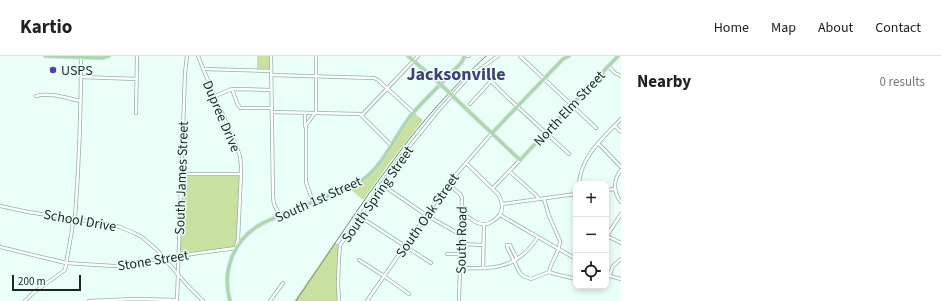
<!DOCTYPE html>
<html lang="en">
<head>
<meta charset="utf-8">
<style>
	:root { --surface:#fff; --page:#f2f2f2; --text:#202124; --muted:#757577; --line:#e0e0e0 }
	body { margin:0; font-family:"Source Sans 3",sans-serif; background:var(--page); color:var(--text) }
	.controls { position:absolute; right:12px; bottom:12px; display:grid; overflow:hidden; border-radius:8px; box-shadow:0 2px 6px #0003 }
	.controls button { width:36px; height:36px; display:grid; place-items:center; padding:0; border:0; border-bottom:1px solid var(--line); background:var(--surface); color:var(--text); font:20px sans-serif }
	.scale { position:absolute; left:12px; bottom:10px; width:69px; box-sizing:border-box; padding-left:4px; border:2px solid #1a2722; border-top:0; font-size:11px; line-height:14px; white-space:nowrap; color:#1a2722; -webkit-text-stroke:3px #eafff7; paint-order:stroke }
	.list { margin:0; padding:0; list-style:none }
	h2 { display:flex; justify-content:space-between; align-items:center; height:52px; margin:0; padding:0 16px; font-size:17px }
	h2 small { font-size:13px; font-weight:400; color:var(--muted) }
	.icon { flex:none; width:22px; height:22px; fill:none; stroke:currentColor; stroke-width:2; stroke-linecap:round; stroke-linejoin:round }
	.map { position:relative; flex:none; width:621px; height:245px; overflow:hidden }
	header { display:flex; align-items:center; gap:24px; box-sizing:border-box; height:56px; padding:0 20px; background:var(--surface); border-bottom:1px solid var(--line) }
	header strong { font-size:19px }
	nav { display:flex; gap:22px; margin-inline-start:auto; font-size:14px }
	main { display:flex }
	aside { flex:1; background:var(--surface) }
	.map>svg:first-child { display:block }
	.green { fill:#c9e1a0 }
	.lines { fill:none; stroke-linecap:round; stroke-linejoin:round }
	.minor-casing { stroke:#92b3a6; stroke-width:4 }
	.major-casing { stroke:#dadcdc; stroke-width:4.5 }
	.minor { stroke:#fff; stroke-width:2.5 }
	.major { stroke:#a8d9ae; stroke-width:3 }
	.rail { stroke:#768781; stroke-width:1 }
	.major-bridge-casing { stroke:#dadcdc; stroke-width:4.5; stroke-linecap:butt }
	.major-bridge { stroke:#a8d9ae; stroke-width:3 }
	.poi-dot { fill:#4f3eb5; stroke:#eafff7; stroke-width:1.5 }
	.labels { text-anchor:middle; stroke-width:3; stroke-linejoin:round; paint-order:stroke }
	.poi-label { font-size:14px; fill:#1a2722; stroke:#eafff7; text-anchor:start }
	.street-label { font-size:14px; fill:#1a2722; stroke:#eafff7 }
	.district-label { font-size:18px; font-weight:bold; fill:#403d79; stroke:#eafff7 }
</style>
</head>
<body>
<header>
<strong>Kartio</strong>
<nav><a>Home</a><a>Map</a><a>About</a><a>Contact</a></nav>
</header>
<main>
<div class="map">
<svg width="621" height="245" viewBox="0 0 621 245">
	<rect width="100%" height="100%" fill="#eafff7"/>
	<!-- green -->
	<g class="green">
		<rect x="257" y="0" width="14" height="14"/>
		<polygon points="414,57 423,64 390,106 363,144 349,132 373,116"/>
		<polygon points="181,118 241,118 236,192 178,199"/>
		<polygon points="335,186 340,189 339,202 339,245 294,245"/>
	</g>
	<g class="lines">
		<defs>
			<g id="minor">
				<polyline points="271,0 273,141 274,148 280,160"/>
				<polyline points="316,0 316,57"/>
				<polyline points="465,0 469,0"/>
				<polyline points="520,0 596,72"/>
				<polyline points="608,10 615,17 621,20"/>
				<polyline points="203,13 271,15"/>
				<polyline points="480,14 507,41 569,98"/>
				<polyline points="271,19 374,22 378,24 414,57"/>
				<polyline points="81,21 137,23"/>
				<polyline points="232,33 237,47 240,52 272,52"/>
				<path d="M36,40c14,-4 31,2 44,5"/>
				<polyline points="215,40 232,33 271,34"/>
				<polyline points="470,48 491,25"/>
				<polyline points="272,56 360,58 391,89"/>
				<polyline points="136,57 137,0"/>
				<polyline points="305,57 305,70"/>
				<polyline points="362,59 418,0"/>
				<polyline points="615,70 621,76"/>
				<polyline points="598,87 621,111"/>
				<path d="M621,114c-8,10 -8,22 0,32"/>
				<polyline points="509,115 536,139 539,143"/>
				<polyline points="181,118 241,118"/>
				<polyline points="381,128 426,159 461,179"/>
				<polyline points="448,128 460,138 462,142 459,245"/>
				<path d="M579,128c2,-28 24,-46 42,-65"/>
				<polyline points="493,132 520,104"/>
				<polyline points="606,134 615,133"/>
				<path d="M544,143l5,17 11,25c0,11 -9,20 -11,31"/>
				<polyline points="313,146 306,126 306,69 315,57"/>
				<polyline points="502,148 576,138"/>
				<polyline points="0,150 28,156 106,168 120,171 134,177 142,181 157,194 188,230 203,245"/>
				<path d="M462,159c9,1 9,6 16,8 5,2 11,1 15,-2 11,-7 11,-17 5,-27l-32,-31"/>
				<polyline points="500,159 576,203"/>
				<polyline points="359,160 431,207"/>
				<path d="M75,162c4,-53 6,-107 6,-161"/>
				<polyline points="607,180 621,187"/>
				<polyline points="606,181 621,158"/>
				<polyline points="461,188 483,189"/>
				<polyline points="0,191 66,207 114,210 128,209 163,202 236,192 238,183 241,118 241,110 240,100 235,87 204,15 198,0"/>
				<polyline points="447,198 460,198"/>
				<polyline points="517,203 510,189 507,189 507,191 520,217 523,220 531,223 549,216 555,218 576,223"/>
				<polyline points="359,204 384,220 409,238"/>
				<path d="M460,212c35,1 57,1 78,-31"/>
				<polyline points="483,212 484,168"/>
				<polyline points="606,219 621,223"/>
				<polyline points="609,220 613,210 621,203"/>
				<polyline points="25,245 33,237 65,214 72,174 73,162"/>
				<polyline points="89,245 134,243 177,244"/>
				<polyline points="177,245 185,17 187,0"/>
				<polyline points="270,245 283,227"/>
				<polyline points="339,245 338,229 339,202 340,189 346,181 396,107 438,55 468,22 498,0"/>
				<polyline points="367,245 447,129 460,114 492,77"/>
			</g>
			<g id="major">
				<polyline points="45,0 102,2 109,0"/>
				<polyline points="408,0 438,26"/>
				<polyline points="479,65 520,104 618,0"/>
				<polyline points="492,77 563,3 569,0"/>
				<path d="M230,245c-8,-28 2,-59 28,-75 11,-7 24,-11 36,-16 20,-9 41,-16 60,-25 29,-14 39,-48 58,-71 16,-18 33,-34 49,-51l4,-7"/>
			</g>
		</defs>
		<!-- minor casing -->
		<use href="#minor" class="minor-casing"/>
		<!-- major casing -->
		<use href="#major" class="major-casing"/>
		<!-- minor -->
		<use href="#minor" class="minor"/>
		<!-- major -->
		<use href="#major" class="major"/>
		<!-- rail -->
		<path class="rail" d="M296,245c33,-48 64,-97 99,-143 27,-37 58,-71 91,-102"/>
		<defs>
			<polyline id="major-bridge" points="438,26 479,65"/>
		</defs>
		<!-- major-bridge casing -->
		<use href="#major-bridge" class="major-bridge-casing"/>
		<!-- major-bridge -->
		<use href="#major-bridge" class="major-bridge"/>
	</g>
	<!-- markers -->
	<circle class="poi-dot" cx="53" cy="14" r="4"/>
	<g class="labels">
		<!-- poi labels -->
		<g class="poi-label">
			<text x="61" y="19">USPS</text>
		</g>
		<!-- street labels -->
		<g class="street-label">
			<text transform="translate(569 52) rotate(-47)" y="5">North Elm Street</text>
			<text transform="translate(222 60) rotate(67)" y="5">Dupree Drive</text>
			<text transform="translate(181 122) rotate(-88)" y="5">South James Street</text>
			<text transform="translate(377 138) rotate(-55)" y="5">South Spring Street</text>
			<text transform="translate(318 143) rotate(-24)" y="5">South 1st Street</text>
			<text transform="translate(427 159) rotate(-55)" y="5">South Oak Street</text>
			<text transform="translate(80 164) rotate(10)" y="5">School Drive</text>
			<text transform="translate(461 184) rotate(-89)" y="5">South Road</text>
			<text transform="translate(153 204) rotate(-9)" y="5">Stone Street</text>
		</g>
		<!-- district labels -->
		<g class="district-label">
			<text x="456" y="24">Jacksonville</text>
		</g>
	</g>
</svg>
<div class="controls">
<button>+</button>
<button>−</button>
<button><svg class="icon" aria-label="locate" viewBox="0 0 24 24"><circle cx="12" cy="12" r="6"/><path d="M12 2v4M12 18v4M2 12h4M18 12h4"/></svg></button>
</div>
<div class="scale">200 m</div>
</div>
<aside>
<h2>Nearby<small>0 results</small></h2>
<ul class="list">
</ul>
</aside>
</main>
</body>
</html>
